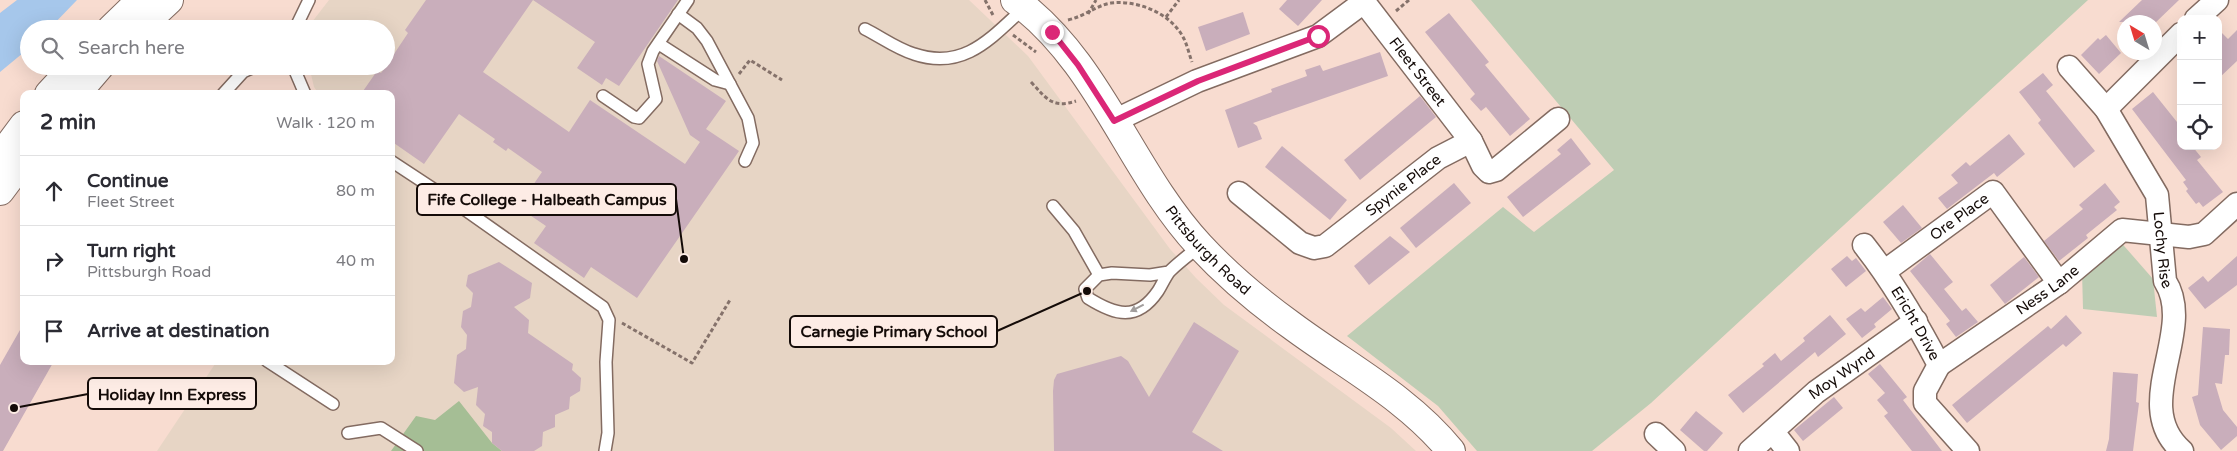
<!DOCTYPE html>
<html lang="en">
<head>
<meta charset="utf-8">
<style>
	:root { --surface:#fff; --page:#f2f2f3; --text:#2b2b33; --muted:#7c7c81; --line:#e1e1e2 }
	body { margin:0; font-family:"Varela Round",sans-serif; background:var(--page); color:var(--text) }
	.controls { position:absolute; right:15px; top:15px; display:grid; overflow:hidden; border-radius:10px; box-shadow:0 5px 20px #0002 }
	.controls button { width:45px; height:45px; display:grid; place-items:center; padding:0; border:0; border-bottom:1px solid var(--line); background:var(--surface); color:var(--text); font:25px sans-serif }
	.compass { position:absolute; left:2117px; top:15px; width:45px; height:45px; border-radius:50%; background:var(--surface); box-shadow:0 5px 20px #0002; rotate:322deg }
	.stop { position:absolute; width:15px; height:15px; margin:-11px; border:4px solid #db2777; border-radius:50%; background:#fff }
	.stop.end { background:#db2777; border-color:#fff; box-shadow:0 1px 5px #0008 }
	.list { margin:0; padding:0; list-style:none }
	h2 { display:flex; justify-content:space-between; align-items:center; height:65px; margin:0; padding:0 20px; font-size:21px }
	h2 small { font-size:16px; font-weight:400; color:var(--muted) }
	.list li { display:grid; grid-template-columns:32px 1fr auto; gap:15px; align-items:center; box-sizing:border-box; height:70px; padding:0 20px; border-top:1px solid var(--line) }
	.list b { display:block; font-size:19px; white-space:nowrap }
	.list p { margin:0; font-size:16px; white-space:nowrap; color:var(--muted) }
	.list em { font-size:16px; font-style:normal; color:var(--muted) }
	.icon { flex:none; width:28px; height:28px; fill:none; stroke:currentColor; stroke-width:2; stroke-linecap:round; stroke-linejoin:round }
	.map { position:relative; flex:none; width:2237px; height:451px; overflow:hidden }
	.search { position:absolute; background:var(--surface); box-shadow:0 5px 20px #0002; left:20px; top:20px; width:375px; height:55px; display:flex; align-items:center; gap:12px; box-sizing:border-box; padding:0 18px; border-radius:28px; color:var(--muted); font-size:19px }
	.panel { position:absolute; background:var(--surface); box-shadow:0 5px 20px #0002; left:20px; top:90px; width:375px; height:275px; border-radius:10px }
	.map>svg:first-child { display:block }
	.education { fill:#e7d5c5 }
	.green { fill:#becdb4 }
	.forest { fill:#a5be95 }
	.water { fill:#a6c7eb }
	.building { fill:#c9aebb }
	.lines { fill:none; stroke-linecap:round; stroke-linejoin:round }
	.service-casing { stroke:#836b61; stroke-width:14 }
	.minor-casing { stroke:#836b61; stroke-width:25 }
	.tertiary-casing { stroke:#836b61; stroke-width:30 }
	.primary-casing { stroke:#836b61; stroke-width:30 }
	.path { stroke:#85726b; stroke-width:3; stroke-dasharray:4 2.5; stroke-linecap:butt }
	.service { stroke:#fff; stroke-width:11 }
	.minor { stroke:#fff; stroke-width:22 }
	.tertiary { stroke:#fff; stroke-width:28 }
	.primary { stroke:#fff; stroke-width:28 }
	.oneway { fill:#a19d9c }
	.route { stroke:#db2777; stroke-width:6 }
	.labels { text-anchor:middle; stroke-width:4; stroke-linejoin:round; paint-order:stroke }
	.street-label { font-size:15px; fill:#140b08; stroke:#fdece5 }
	.leader { fill:none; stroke:#140b08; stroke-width:2 }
	.callout-dot { fill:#140b08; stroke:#fdece5; stroke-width:2 }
	.callout { fill:#fdece5; stroke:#140b08; stroke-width:2 }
	.callout-label { font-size:16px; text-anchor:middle; font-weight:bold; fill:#140b08 }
</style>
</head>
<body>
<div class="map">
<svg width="2237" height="451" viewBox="0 0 2237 451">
	<rect width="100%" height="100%" fill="#f8dcd0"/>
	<!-- education -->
	<polygon class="education" points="329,0 969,0 1028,56 1170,249 1196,278 1224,305 1391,428 1416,451 157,451 217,361 391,361 391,94 319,94 314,87 309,66 386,66 386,29 311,29 312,22"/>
	<!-- green -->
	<g class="green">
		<polygon points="1471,0 2088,0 1651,403 1592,451 1477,451 1438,406 1347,336 1503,207 1534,232 1614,170"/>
		<polygon points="2118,239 2153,279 2157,317 2083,309 2082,271"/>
	</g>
	<!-- forest -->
	<polygon class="forest" points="459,401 492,443 502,451 391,451 416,416 435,420"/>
	<!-- water -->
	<polygon class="water" points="17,0 77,0 49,29 29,29 29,48 0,72 0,13"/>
	<!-- building -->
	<g class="building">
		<polygon points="426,0 533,0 483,72 569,132 590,100 685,164 700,142 690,135 657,61 659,56 726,101 706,129 739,151 637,298 591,267 584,278 534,243 546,226 518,207 542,172 508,148 506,151 493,142 495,139 459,114 424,164 391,141 391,94 361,94 377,71 381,73 386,66 408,33 405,30"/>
		<polygon points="533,0 678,0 619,86 606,78 602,85 577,68 595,42"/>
		<polygon points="1287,0 1322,0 1298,26 1279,9"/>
		<polygon points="2142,0 2179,0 2154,24 2154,22 2119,22"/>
		<polygon points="1243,12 1250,34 1206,51 1198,27"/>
		<polygon points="1449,13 1489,62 1485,65 1530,119 1510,136 1486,107 1481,111 1470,99 1475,94 1425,32"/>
		<polygon points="2218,29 2228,39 2237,30 2237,61 2218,79"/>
		<polygon points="2106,35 2121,53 2099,74 2081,55 2098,38 2100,40"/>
		<polygon points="1380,52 1388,76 1253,123 1257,126 1262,139 1238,148 1225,110 1272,92 1271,89 1307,76 1305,70 1320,65 1323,71"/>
		<polygon points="2043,73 2053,85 2046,91 2095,151 2074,168 2038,123 2041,120 2019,92"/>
		<polygon points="2153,92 2181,127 2181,146 2192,146 2201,157 2197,160 2223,192 2203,207 2199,202 2196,204 2186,191 2188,189 2183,182 2186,180 2132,109"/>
		<polygon points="1420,96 1436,117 1360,180 1344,160"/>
		<polygon points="2009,134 2025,154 1997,177 1994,173 1947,209 1938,198 1958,183 1951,175 1966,162 1970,166"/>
		<polygon points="1571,138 1591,164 1523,217 1507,197 1561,154 1557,150"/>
		<polygon points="1282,146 1347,200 1330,220 1265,167"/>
		<polygon points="1454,183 1471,203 1416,248 1400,228"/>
		<polygon points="2105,183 2120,202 2114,207 2117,210 2086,235 2088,238 2059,261 2044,241 2083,209 2079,205"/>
		<polygon points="1903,205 1922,228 1901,243 1883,222"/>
		<polygon points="1390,236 1410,252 1369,285 1354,266"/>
		<polygon points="1930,254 1953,282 1944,289 1962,311 1966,308 1978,322 1956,337 1946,324 1950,321 1910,271"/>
		<polygon points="1847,256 1852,261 1856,258 1866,271 1846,287 1831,269"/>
		<polygon points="2237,256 2237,285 2205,309 2188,288 2203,276 2208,282"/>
		<polygon points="2024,257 2039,277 2005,304 1990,285"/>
		<polygon points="499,262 532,283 530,298 514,307 529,320 528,333 573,364 572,370 581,378 580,391 570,397 569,409 555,415 555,427 543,432 542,446 534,451 502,451 492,443 492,432 483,426 485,414 476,405 478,387 464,392 454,383 457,355 466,349 467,335 461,327 463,311 471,307 473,293 466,286 468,275"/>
		<polygon points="1883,297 1892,309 1874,324 1876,327 1862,338 1846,319 1861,308 1865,312"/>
		<polygon points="1830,315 1846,334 1818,357 1815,352 1743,413 1728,395 1764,366 1762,364 1775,353 1781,361 1805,341 1803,338"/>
		<polygon points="2066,315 2082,333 2066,347 2063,344 1967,423 1952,405 2048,326 2051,329"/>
		<polygon points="1194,322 1239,351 1192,432 1223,451 1054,451 1053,391 1054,380 1057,374 1121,356 1128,361 1149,397"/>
		<polygon points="24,323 24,361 54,361 3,451 0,451 0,365"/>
		<polygon points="2203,327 2230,329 2229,355 2225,355 2222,384 2215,383 2223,410 2237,427 2237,436 2221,450 2200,425 2192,397 2198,395"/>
		<polygon points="1880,364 1907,397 1903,400 1942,451 1912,451 1884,416 1888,413 1877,400 1885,393 1868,374"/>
		<polygon points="2113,372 2138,374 2136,402 2139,403 2133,451 2106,451 2109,439"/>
		<polygon points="1834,397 1843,408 1803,441 1794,430"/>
		<polygon points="1696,411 1723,433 1707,451 1704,451 1680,430"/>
	</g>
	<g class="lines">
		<defs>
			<g id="service">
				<polyline points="678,14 697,28 707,41 748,118 753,143 745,161"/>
				<polyline points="295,29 309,0"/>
				<path d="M865,29c16,8 32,20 49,25 50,17 77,-16 111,-47"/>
				<polyline points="659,44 715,80 730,84"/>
				<polyline points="293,66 305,94"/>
				<polyline points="223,94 243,72 256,66"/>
				<polyline points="603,96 634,117 639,118 656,99 648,64 653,51 688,0"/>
				<polyline points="391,161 464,209 603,307 609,320 606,362 608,433 605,451"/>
				<polyline points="1053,206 1074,231 1099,275"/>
				<path d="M1169,272l-19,3 -38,-2 -13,2 -14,14 3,9c27,17 49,24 70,-7 4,-6 7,-14 12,-20 9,-9 20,-17 30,-25"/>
				<polyline points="267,361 333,404"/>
				<polyline points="348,433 381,428 417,451"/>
			</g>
			<g id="minor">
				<path id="s1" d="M1364,2l107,139"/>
				<polyline points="2196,19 2217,0"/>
				<path id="s2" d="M2069,67l37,42 51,86 8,86c32,50 -36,124 17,170"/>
				<polyline points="2106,109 2181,34"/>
				<polyline points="1114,121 1197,81 1318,36 1364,2 1362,0"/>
				<path id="s3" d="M1239,193l61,50 14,5 11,-2 113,-88 33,-17 12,25 6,6 7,-2 62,-51"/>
				<path id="s4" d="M1864,245c30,38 53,78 75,120l-14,26v12l43,48"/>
				<path id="s5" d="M1885,271l108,-79 66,91"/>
				<path id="s6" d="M1939,365l120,-82 63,-53 67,7 15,-3 33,-30"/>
				<polyline points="1773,432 1788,451"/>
				<polyline points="1656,434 1674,451"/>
				<path id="s7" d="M1750,451l66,-59 100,-71"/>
			</g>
			<g id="tertiary">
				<path id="s8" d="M1015,0c85,62 115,171 185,246 27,29 59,56 91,79 55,41 116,72 160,126"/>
			</g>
			<g id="primary">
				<polyline points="111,29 141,0"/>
				<polyline points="138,29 169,0"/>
				<polyline points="49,94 75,66"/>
				<polyline points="76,94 100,66"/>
				<polyline points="0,157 24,125"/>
				<polyline points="0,191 24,159"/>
			</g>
		</defs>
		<!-- service casing -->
		<use href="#service" class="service-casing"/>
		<!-- minor casing -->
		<use href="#minor" class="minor-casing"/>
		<!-- tertiary casing -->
		<use href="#tertiary" class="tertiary-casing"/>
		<!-- primary casing -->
		<use href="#primary" class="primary-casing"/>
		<!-- path -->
		<g class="path">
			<polyline points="985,0 994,17"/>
			<polyline points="1396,11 1409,0"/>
			<polyline points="1088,14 1096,0"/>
			<polyline points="1166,17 1179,0"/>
			<path d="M1068,20c17,-4 27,-14 43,-17 27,-3 59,10 72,34 4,7 6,17 9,25"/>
			<polyline points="1013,35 1036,52"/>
			<polyline points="739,74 750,60 782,80"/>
			<path d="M1031,82c15,16 21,27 45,19"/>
			<polyline points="622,323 692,363 730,300"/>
		</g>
		<!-- service -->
		<use href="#service" class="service"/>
		<!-- minor -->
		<use href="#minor" class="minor"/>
		<!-- tertiary -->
		<use href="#tertiary" class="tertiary"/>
		<!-- primary -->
		<use href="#primary" class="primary"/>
	</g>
	<!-- one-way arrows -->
	<defs><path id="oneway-solid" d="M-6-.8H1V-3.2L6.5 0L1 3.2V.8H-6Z" transform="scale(1.25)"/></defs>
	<use class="oneway" href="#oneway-solid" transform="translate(1137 308) rotate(153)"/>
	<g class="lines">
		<!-- route -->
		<polyline class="route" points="1052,32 1078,65 1114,121 1198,81 1318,36"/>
	</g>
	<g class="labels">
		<!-- street labels -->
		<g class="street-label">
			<text dy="5" stroke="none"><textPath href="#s1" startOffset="88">Fleet Street</textPath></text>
			<text dy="5" stroke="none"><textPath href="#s3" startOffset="204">Spynie Place</textPath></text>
			<text dy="5" stroke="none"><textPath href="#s5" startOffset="92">Ore Place</textPath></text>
			<text dy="5" stroke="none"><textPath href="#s8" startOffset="318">Pittsburgh Road</textPath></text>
			<text dy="5" stroke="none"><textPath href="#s2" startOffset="211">Lochy Rise</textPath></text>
			<text dy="5" stroke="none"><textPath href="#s6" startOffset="132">Ness Lane</textPath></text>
			<text dy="5" stroke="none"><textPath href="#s4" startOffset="94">Ericht Drive</textPath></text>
			<text dy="5" stroke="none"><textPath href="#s7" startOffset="120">Moy Wynd</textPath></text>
		</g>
	</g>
	<!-- callouts -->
	<path class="leader" d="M684 259L676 199M1087 291L997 331M14 408L88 394"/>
	<g class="callout-dot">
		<circle cx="684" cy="259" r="5"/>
		<circle cx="1087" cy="291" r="5"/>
		<circle cx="14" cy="408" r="5"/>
	</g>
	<g class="callout">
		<rect x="417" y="184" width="259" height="31" rx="5"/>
		<rect x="790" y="316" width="207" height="31" rx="5"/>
		<rect x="88" y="378" width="168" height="31" rx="5"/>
	</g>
	<g class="callout-label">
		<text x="547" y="205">Fife College - Halbeath Campus</text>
		<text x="894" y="337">Carnegie Primary School</text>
		<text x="172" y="400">Holiday Inn Express</text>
	</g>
</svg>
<div class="controls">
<button>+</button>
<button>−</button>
<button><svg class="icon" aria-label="locate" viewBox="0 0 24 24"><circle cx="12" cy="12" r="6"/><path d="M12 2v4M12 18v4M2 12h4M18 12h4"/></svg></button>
</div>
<svg class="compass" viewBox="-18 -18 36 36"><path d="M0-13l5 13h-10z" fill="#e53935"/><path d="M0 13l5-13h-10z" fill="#7c7c81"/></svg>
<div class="stop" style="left:1318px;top:36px"></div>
<div class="stop end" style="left:1052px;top:32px"></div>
<div class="search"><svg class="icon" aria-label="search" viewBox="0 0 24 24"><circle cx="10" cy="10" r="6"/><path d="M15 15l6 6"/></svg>Search here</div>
<section class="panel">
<h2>2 min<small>Walk · 120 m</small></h2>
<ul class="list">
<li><svg class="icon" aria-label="ahead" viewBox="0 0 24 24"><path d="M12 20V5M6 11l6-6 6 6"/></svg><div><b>Continue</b><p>Fleet Street</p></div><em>80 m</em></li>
<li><svg class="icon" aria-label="right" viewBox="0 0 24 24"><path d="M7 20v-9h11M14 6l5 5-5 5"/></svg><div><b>Turn right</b><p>Pittsburgh Road</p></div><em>40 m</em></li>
<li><svg class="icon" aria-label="arrive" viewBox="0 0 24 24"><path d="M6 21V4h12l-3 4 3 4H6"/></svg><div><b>Arrive at destination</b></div></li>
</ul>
</section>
</div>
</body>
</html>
